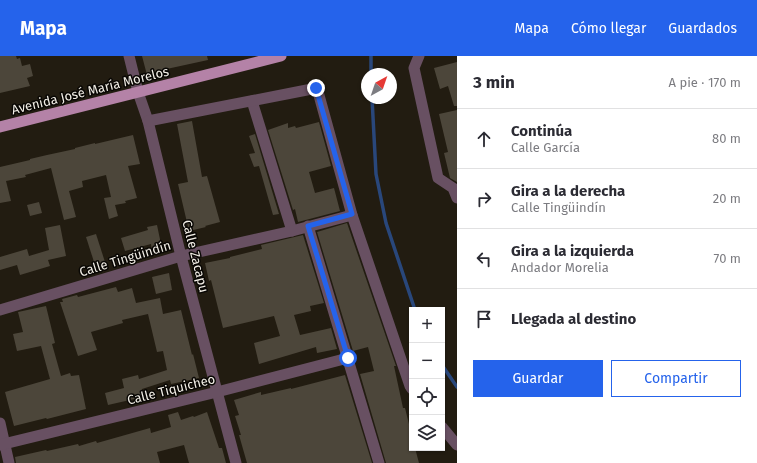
<!DOCTYPE html>
<html lang="es">
<head>
<meta charset="utf-8">
<style>
	:root { --surface:#fff; --page:#f2f2f3; --text:#2b2b33; --muted:#7c7c81; --line:#e1e1e2; --accent:#2563eb }
	body { margin:0; font-family:"Fira Sans",sans-serif; background:var(--page); color:var(--text) }
	.controls { position:absolute; right:12px; bottom:12px; display:grid; overflow:hidden; border-radius:0px; box-shadow:0 1px 3px #0004 }
	.controls button { width:36px; height:36px; display:grid; place-items:center; padding:0; border:0; border-bottom:1px solid var(--line); background:var(--surface); color:var(--text); font:20px sans-serif }
	.compass { position:absolute; left:361px; top:12px; width:36px; height:36px; border-radius:50%; background:var(--surface); box-shadow:0 1px 3px #0004; rotate:40deg }
	.stop { position:absolute; width:12px; height:12px; margin:-9px; border:3px solid #2563eb; border-radius:50%; background:#fff }
	.stop.end { background:#2563eb; border-color:#fff; box-shadow:0 1px 4px #0008 }
	.list { margin:0; padding:0; list-style:none }
	h2 { display:flex; justify-content:space-between; align-items:center; height:52px; margin:0; padding:0 16px; font-size:17px }
	h2 small { font-size:13px; font-weight:400; color:var(--muted) }
	.list li { display:grid; grid-template-columns:26px 1fr auto; gap:12px; align-items:center; box-sizing:border-box; height:60px; padding:0 16px; border-top:1px solid var(--line) }
	.list b { display:block; font-size:15px; white-space:nowrap }
	.list p { margin:0; font-size:13px; white-space:nowrap; color:var(--muted) }
	.list em { font-size:13px; font-style:normal; color:var(--muted) }
	.actions { display:flex; gap:8px; padding:12px 16px }
	.actions a { flex:1; padding:9px 0; border:1px solid var(--accent); border-radius:0px; text-align:center; font-size:14px; color:var(--accent) }
	.actions .main { background:var(--accent); color:#fff }
	.icon { flex:none; width:22px; height:22px; fill:none; stroke:currentColor; stroke-width:2; stroke-linecap:round; stroke-linejoin:round }
	.map { position:relative; flex:none; width:457px; height:407px; overflow:hidden }
	header { display:flex; align-items:center; gap:24px; box-sizing:border-box; height:56px; padding:0 20px; background:var(--accent); color:#fff }
	header strong { font-size:19px }
	nav { display:flex; gap:22px; margin-inline-start:auto; font-size:14px }
	main { display:flex }
	aside { flex:1; background:var(--surface) }
	.map>svg:first-child { display:block }
	.lines { fill:none; stroke-linecap:round; stroke-linejoin:round }
	.stream { stroke:#29477b; stroke-width:3.5 }
	.building { fill:#4c463a }
	.minor { stroke:#685062; stroke-width:11 }
	.primary { stroke:#b482a7; stroke-width:11 }
	.route { stroke:#2563eb; stroke-width:5 }
	.labels { text-anchor:middle; stroke-width:3; stroke-linejoin:round; paint-order:stroke }
	.street-label { font-size:13px; fill:#f3efe7; stroke:#090704 }
</style>
</head>
<body>
<header>
<strong>Mapa</strong>
<nav><a>Mapa</a><a>Cómo llegar</a><a>Guardados</a></nav>
</header>
<main>
<div class="map">
<svg width="457" height="407" viewBox="0 0 457 407">
	<rect width="100%" height="100%" fill="#221c11"/>
	<g class="lines">
		<!-- stream -->
		<g class="stream">
			<polyline points="371,18 371,0"/>
			<polyline points="372,42 376,118 386,167 415,254"/>
			<polyline points="442,309 457,331"/>
		</g>
	</g>
	<!-- building -->
	<g class="building">
		<polygon points="0,0 16,0 17,3 20,2 22,10 30,8 33,20 27,22 30,30 0,37"/>
		<polygon points="142,0 207,0 208,4 162,14 162,16 147,19"/>
		<polygon points="457,6 457,50 454,50 448,30 440,33 434,12"/>
		<polygon points="457,54 457,126 450,122 444,97 448,96 439,58"/>
		<polygon points="192,65 202,121 207,120 220,166 205,170 206,171 189,175 178,128 188,126 177,68"/>
		<polygon points="319,66 331,110 309,116 315,137 334,132 340,155 298,166 295,153 293,154 268,74 288,67 288,72 295,70 296,72"/>
		<polygon points="255,78 279,158 273,159 259,110 254,111 249,98 255,97 249,80"/>
		<polygon points="133,79 140,108 128,110 137,142 125,145 126,147 115,149 118,160 109,163 104,142 111,141 106,119 82,125 83,131 69,135 76,161 64,164 51,112 25,119 26,121 6,125 11,145 0,147 0,111 30,104 30,103 47,99 75,93 75,92 95,87 95,88"/>
		<polygon points="39,146 42,157 30,160 27,149"/>
		<polygon points="347,167 396,310 394,310 403,352 405,352 410,372 412,371 412,392 415,392 419,407 386,407 360,318 374,315 368,291 353,295 317,176"/>
		<polygon points="60,169 66,200 48,204 50,210 20,219 17,209 0,214 0,201 27,193 29,200 49,194 45,172"/>
		<polygon points="157,169 162,193 152,195 151,188 125,195 121,182 148,174 147,171"/>
		<polygon points="96,178 105,206 95,209 86,181"/>
		<polygon points="303,179 324,247 310,250 311,255 294,259 300,279 331,272 337,293 317,297 316,291 259,308 254,287 280,280 274,260 223,272 211,224 209,225 205,207 230,202 230,201 262,193 261,189"/>
		<polygon points="169,217 172,234 156,238 152,221"/>
		<polygon points="116,231 118,236 132,232 136,247 160,242 163,258 181,254 192,299 193,298 199,322 171,328 170,324 142,333 143,341 108,349 105,337 124,332 122,323 138,319 139,323 167,314 163,295 157,296 148,258 122,264 123,267 91,276 97,294 78,300 60,246 63,246 62,243 77,239 78,241"/>
		<polygon points="46,250 55,287 52,288 61,320 70,317 71,320 79,319 86,353 47,363 46,362 14,370 5,336 50,323 41,290 17,295 13,278 23,276 18,256"/>
		<polygon points="345,319 372,407 247,407 239,379 241,379 235,360 239,359 234,344 261,336 261,339 291,332 291,333"/>
		<polygon points="178,356 181,364 193,360 194,361 207,356 219,392 222,392 226,407 189,407 184,389 157,396 160,407 16,407 15,401 46,394 47,395 78,388 79,390 96,385 97,387 150,372 151,377 171,371 168,359"/>
	</g>
	<g class="lines">
		<!-- minor -->
		<g class="minor">
			<polyline points="129,0 138,36 148,65 181,200 236,407"/>
			<polyline points="419,0 414,12 438,122 453,132 457,142"/>
			<polyline points="252,45 292,175"/>
			<polyline points="148,65 317,32 352,159 410,330 412,333"/>
			<polyline points="308,170 379,407"/>
			<polyline points="0,254 181,200 292,175 352,159"/>
			<polyline points="0,367 9,407"/>
			<polyline points="442,371 457,389"/>
			<polyline points="0,389 217,336 348,302"/>
		</g>
		<!-- primary -->
		<polyline class="primary" points="0,71 281,0"/>
	</g>
	<g class="lines">
		<!-- route -->
		<polyline class="route" points="316,32 352,158 308,170 348,302"/>
	</g>
	<g class="labels">
		<!-- street labels -->
		<g class="street-label">
			<text transform="translate(90 34) rotate(-14)" y="5">Avenida José María Morelos</text>
			<text transform="translate(196 200) rotate(76)" y="5">Calle Zacapu</text>
			<text transform="translate(125 202) rotate(-17)" y="5">Calle Tingüindín</text>
			<text transform="translate(171 333) rotate(-14)" y="5">Calle Tiquicheo</text>
		</g>
	</g>
</svg>
<div class="controls">
<button>+</button>
<button>−</button>
<button><svg class="icon" aria-label="locate" viewBox="0 0 24 24"><circle cx="12" cy="12" r="6"/><path d="M12 2v4M12 18v4M2 12h4M18 12h4"/></svg></button>
<button><svg class="icon" aria-label="layers" viewBox="0 0 24 24"><path d="M12 4l9 5-9 5-9-5zM3 14l9 5 9-5"/></svg></button>
</div>
<svg class="compass" viewBox="-18 -18 36 36"><path d="M0-13l5 13h-10z" fill="#e53935"/><path d="M0 13l5-13h-10z" fill="#7c7c81"/></svg>
<div class="stop" style="left:348px;top:302px"></div>
<div class="stop end" style="left:316px;top:32px"></div>
</div>
<aside>
<h2>3 min<small>A pie · 170 m</small></h2>
<ul class="list">
<li><svg class="icon" aria-label="ahead" viewBox="0 0 24 24"><path d="M12 20V5M6 11l6-6 6 6"/></svg><div><b>Continúa</b><p>Calle García</p></div><em>80 m</em></li>
<li><svg class="icon" aria-label="right" viewBox="0 0 24 24"><path d="M7 20v-9h11M14 6l5 5-5 5"/></svg><div><b>Gira a la derecha</b><p>Calle Tingüindín</p></div><em>20 m</em></li>
<li><svg class="icon" aria-label="left" viewBox="0 0 24 24"><path d="M17 20v-9H6M10 6l-5 5 5 5"/></svg><div><b>Gira a la izquierda</b><p>Andador Morelia</p></div><em>70 m</em></li>
<li><svg class="icon" aria-label="arrive" viewBox="0 0 24 24"><path d="M6 21V4h12l-3 4 3 4H6"/></svg><div><b>Llegada al destino</b></div></li>
</ul>
<div class="actions"><a class="main">Guardar</a><a>Compartir</a></div>
</aside>
</main>
</body>
</html>
